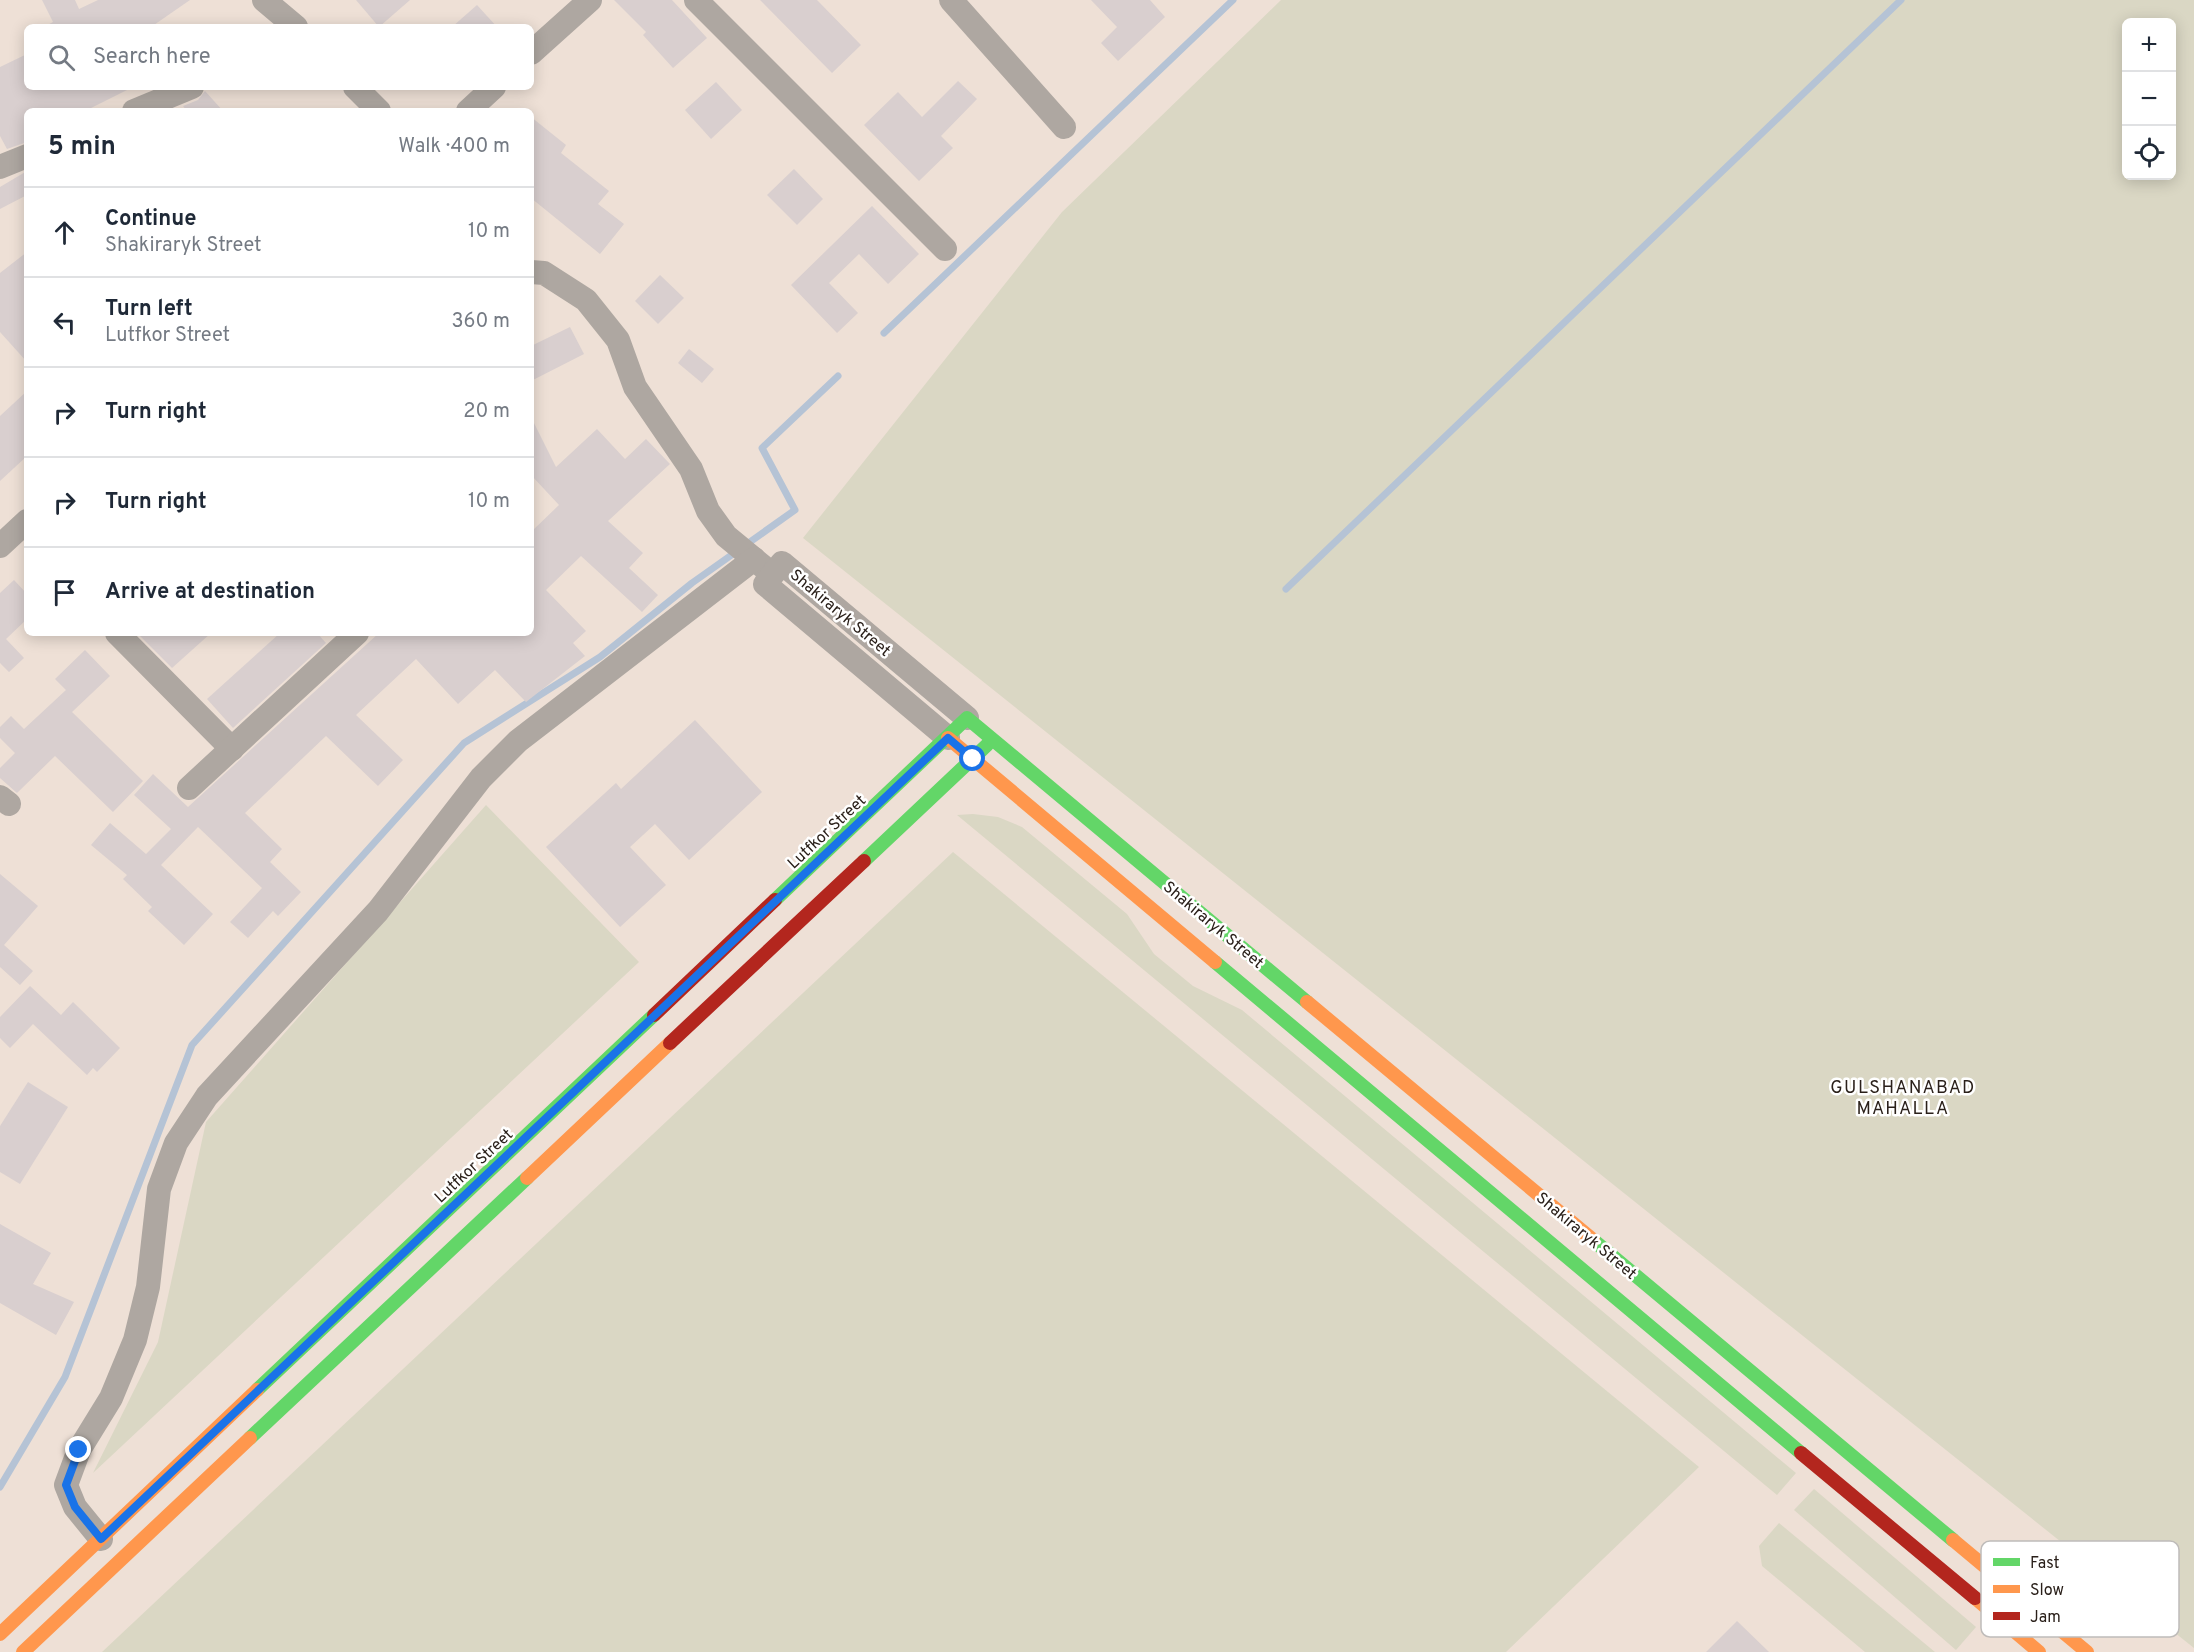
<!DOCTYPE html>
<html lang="en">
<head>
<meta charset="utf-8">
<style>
	:root { --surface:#fff; --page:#f6f6f7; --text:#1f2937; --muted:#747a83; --line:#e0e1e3 }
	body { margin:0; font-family:Overpass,sans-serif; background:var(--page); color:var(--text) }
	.controls { position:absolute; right:18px; top:18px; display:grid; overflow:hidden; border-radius:9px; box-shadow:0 3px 15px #0003 }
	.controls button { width:54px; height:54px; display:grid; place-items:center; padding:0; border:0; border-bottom:2px solid var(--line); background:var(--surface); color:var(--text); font:30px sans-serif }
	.stop { position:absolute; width:18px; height:18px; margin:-14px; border:4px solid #1a73e8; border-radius:50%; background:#fff }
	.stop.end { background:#1a73e8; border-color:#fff; box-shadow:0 2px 6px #0008 }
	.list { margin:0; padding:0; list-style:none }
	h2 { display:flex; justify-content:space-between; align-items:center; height:78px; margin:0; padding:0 24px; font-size:26px }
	h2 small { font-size:20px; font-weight:400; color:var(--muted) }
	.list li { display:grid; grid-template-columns:39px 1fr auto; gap:18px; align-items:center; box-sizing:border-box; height:90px; padding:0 24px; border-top:2px solid var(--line) }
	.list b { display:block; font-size:22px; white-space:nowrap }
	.list p { margin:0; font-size:20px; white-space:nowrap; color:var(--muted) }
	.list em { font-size:20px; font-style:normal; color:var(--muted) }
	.icon { flex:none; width:33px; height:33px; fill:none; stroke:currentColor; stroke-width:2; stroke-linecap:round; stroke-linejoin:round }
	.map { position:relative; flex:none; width:2194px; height:1652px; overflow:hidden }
	.search { position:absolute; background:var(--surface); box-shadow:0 3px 15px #0003; left:24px; top:24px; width:510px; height:66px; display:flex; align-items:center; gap:15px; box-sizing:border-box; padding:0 21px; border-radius:9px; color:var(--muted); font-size:22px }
	.panel { position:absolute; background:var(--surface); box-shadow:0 3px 15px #0003; left:24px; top:108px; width:510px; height:528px; border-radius:9px }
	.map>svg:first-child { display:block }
	.green { fill:#dad7c4; fill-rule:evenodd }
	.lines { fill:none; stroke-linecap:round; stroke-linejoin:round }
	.stream { stroke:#b5c3d5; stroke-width:7 }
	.building { fill:#d9cfcf }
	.street { stroke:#aea7a1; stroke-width:24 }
	.fast { stroke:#63d668; stroke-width:14 }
	.slow { stroke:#ff974d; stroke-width:14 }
	.jam { stroke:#b3261e; stroke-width:14 }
	.route { stroke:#1a73e8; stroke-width:8 }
	.labels { text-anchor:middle; stroke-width:5; stroke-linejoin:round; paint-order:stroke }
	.street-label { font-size:16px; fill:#2a201a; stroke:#fff }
	.neighbourhood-label { font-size:18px; letter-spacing:1.5px; fill:#2a201a; stroke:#fff }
	.key { fill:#fff; stroke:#bfbcba; stroke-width:1.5 }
	.key-label { font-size:16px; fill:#2a201a }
</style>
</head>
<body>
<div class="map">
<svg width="2194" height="1652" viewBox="0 0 2194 1652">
	<rect width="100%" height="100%" fill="#eee0d6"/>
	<!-- green -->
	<g class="green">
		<path d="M1281,0h913v1648l-1391,-1110 259,-326zM2172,22v154h-46v-154z"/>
		<polygon points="486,805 639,962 93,1473 158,1342 206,1122"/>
		<polygon points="973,814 998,817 1022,827 1127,914 1154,954 1193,986 1242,1010 1796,1473 1777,1495 957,815"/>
		<polygon points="953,852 1699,1467 1506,1652 102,1652"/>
		<polygon points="1814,1489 1976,1627 1956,1650 1794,1510"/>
		<polygon points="1779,1523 1935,1652 1865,1652 1762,1566 1759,1546"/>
	</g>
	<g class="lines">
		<!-- stream -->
		<g class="stream">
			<polyline points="884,333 1233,0"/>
			<polyline points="1286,589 1901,0"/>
			<polyline points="0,1487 65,1377 192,1045 464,743 600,657 692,583 795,510 762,448 838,376"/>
		</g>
	</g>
	<!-- building -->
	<g class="building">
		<polygon points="42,0 75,0 79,9 98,0 190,0 151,27 44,27 53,22"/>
		<polygon points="356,0 410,0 379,27"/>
		<polygon points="614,0 672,0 707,38 673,68 643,35 646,32"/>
		<polygon points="760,0 817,0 861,45 832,73"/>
		<polygon points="1091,0 1150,0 1165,17 1118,61 1101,43 1117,27"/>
		<polygon points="477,5 497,27 452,27"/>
		<polygon points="27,54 27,87 133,87 85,111 27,111 27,142 7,149 0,136 0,67"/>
		<polygon points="958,81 977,99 941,136 953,148 919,181 864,125 898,92 922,117"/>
		<polygon points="716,82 742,110 711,139 685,110"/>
		<polygon points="205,91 223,111 187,111 183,106 198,100"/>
		<polygon points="531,117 566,145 561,153 609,191 598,204 624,224 600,254 531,198"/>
		<polygon points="794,169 823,199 797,225 767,195"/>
		<polygon points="27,171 27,195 0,209 0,187"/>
		<polygon points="872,206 919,254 888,284 859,254 829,283 858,313 837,333 791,285"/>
		<polygon points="27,252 27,362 0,332 0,273"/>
		<polygon points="660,275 684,298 658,324 635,301"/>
		<polygon points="570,327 584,354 531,381 531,346"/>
		<polygon points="689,349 714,369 702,383 678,363"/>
		<polygon points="27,391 27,456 0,481 0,416"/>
		<polygon points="531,417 556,467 597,429 625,459 646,439 670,464 608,521 643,553 629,568 658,595 642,612 581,556 546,590 586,631 573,643 585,656 526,702 495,670 458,704 416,659 356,715 403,760 378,786 326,736 245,813 282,849 270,862 301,892 278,916 273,911 248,938 230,922 262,888 198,827 161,865 213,914 184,945 148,911 152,907 123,879 127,875 91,845 110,823 146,854 171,829 134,795 153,774 188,807 379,633 531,633 531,532 559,505 531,475"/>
		<polygon points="14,580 27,594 27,619 6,639 24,658 9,672 0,663 0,593"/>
		<polygon points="137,633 211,633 172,668"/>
		<polygon points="280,633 317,633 326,643 233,728 207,699"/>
		<polygon points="85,650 110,676 72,712 143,781 113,812 55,756 17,793 0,778 0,768 15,753 0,738 0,727 11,716 24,729 66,690 55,679"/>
		<polygon points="695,720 762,792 689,860 655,824 630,847 666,885 620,927 546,847 616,783 621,789"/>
		<polygon points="0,874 38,906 4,945 33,971 20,985 0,967"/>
		<polygon points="30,986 61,1015 73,1002 120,1048 97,1072 93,1068 87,1075 33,1024 10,1048 0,1038 0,1017"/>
		<polygon points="28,1082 68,1107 20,1184 0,1172 0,1126"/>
		<polygon points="0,1224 51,1253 33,1284 74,1302 56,1335 0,1303"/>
		<polygon points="1737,1621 1769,1652 1706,1652"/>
	</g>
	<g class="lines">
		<!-- street -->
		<g class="street">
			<polyline points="264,0 296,27"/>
			<polyline points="696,0 945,249"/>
			<polyline points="951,0 1064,127"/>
			<polyline points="531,53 590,0"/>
			<polyline points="355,87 379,111"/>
			<polyline points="134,111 192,87"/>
			<polyline points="468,111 494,87"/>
			<polyline points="0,167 27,156"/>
			<polyline points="531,272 544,273 586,300 618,340 635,387 691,469 708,511 726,536 766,569"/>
			<polyline points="0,546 27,521"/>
			<polyline points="117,633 232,749"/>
			<polyline points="948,738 765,584 782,563 967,718"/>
			<polyline points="189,788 357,633"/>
			<polyline points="0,797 9,804"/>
			<polyline points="101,1539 75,1507 66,1485 79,1450 111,1398 135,1340 148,1287 159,1189 176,1143 207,1096 378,911 481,778 518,741 754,559"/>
		</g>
		<!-- fast -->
		<g class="fast">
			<polyline points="864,861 987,745"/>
			<polyline points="775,900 967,718 1307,1002"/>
			<polyline points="1215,962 1801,1453"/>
			<polyline points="1593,1240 1953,1540"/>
			<polyline points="257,1390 654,1015"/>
			<polyline points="250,1438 527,1178"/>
		</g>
		<!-- slow -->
		<g class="slow">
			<polyline points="948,738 1215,962"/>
			<polyline points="1307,1002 1593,1240"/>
			<polyline points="527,1178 670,1043"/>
			<polyline points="1953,1540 2087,1652"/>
			<polyline points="1975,1598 2039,1652"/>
			<polyline points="0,1634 257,1390"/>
			<polyline points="23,1652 250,1438"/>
		</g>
		<!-- jam -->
		<g class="jam">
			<polyline points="654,1015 775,900"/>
			<polyline points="670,1043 864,861"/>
			<polyline points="1801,1453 1975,1598"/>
		</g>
	</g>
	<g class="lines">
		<!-- route -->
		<polyline class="route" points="79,1450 66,1485 75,1507 101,1539 948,738 973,759"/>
	</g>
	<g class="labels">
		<!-- street labels -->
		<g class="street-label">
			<text transform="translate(841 612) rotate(40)" y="6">Shakiraryk Street</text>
			<text transform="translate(826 831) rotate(-43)" y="6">Lutfkor Street</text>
			<text transform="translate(1214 924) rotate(40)" y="6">Shakiraryk Street</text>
			<text transform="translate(473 1165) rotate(-43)" y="6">Lutfkor Street</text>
			<text transform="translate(1587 1235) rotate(40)" y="6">Shakiraryk Street</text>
		</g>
		<!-- neighbourhood labels -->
		<g class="neighbourhood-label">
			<text x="1903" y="1093">GULSHANABAD<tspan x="1903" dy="21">MAHALLA</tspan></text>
		</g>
	</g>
	<!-- legend -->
	<rect x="1981" y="1541" width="198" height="96" rx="9" class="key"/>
	<rect x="1993" y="1558" width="27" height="8" fill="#63d668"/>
	<rect x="1993" y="1585" width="27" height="8" fill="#ff974d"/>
	<rect x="1993" y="1612" width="27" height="8" fill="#b3261e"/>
	<g class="key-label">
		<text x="2030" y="1568">Fast</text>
		<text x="2030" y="1595">Slow</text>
		<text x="2030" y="1622">Jam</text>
	</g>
</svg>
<div class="controls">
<button>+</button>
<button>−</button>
<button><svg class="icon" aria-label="locate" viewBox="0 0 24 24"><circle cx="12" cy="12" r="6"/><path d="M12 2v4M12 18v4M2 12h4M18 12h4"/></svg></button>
</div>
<div class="stop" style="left:973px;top:759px"></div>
<div class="stop end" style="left:79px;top:1450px"></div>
<div class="search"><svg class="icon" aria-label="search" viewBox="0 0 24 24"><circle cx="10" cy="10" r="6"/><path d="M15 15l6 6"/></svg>Search here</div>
<section class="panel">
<h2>5 min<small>Walk · 400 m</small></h2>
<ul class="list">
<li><svg class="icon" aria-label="ahead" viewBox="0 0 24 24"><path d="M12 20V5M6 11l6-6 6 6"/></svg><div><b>Continue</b><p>Shakiraryk Street</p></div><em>10 m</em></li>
<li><svg class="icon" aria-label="left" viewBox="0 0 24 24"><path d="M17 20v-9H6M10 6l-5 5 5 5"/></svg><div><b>Turn left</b><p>Lutfkor Street</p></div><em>360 m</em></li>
<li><svg class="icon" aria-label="right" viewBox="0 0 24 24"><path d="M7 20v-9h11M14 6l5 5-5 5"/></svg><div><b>Turn right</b></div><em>20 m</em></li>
<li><svg class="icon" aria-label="right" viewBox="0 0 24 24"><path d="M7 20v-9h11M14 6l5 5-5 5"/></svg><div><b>Turn right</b></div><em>10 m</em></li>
<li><svg class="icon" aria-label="arrive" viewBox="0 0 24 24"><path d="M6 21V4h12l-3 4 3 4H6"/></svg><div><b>Arrive at destination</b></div></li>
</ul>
</section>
</div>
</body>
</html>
